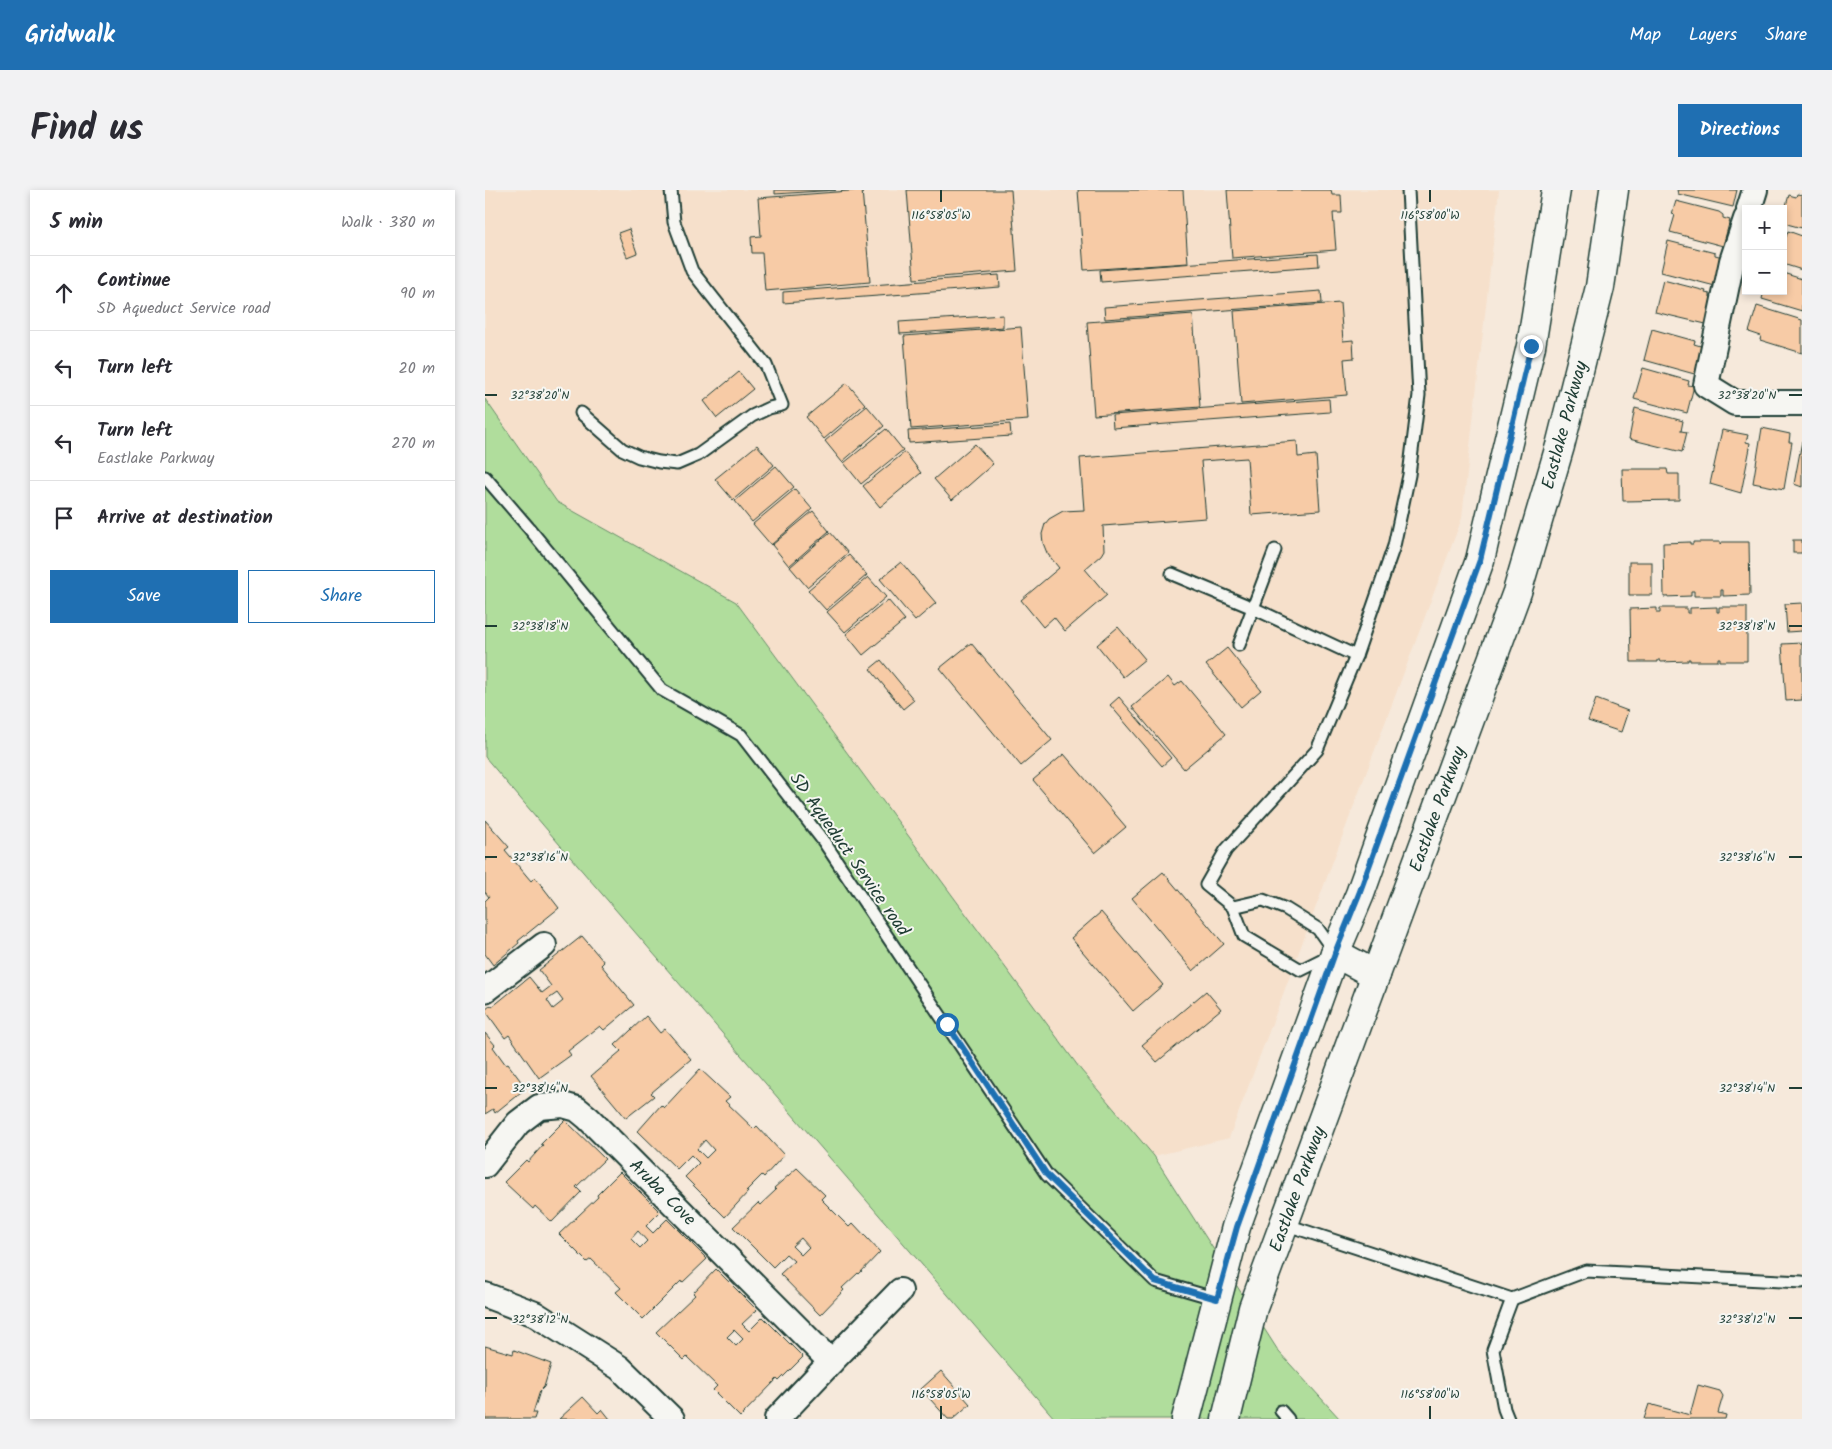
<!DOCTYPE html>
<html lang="en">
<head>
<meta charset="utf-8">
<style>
	:root { --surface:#fff; --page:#f2f2f3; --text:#2b2b33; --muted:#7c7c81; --line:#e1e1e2; --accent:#1f6fb2 }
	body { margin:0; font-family:Kalam,sans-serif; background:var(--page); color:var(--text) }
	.controls { position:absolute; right:15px; top:15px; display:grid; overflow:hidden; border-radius:0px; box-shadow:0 2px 8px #0003 }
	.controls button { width:45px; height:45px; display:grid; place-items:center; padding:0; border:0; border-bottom:1px solid var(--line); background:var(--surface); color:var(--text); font:25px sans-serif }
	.stop { position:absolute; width:15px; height:15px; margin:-11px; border:4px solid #1f6fb2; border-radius:50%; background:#fff }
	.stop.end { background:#1f6fb2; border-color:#fff; box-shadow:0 1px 5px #0008 }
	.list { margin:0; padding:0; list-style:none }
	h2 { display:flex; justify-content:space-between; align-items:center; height:65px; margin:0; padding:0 20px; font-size:21px }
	h2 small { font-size:16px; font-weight:400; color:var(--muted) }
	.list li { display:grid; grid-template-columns:32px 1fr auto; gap:15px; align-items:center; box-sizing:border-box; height:75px; padding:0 20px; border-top:1px solid var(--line) }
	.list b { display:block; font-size:19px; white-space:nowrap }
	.list p { margin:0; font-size:16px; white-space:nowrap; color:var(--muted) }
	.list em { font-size:16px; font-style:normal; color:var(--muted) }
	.actions { display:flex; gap:10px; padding:15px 20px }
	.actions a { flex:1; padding:11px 0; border:1px solid var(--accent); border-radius:0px; text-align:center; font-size:18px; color:var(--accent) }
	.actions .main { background:var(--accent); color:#fff }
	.icon { flex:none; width:28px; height:28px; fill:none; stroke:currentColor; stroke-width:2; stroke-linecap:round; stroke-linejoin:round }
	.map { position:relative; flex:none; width:1317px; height:1229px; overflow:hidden; border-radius:0px }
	header { display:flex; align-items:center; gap:30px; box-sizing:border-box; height:70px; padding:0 25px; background:var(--accent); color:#fff }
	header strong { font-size:24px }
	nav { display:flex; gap:28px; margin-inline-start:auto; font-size:18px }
	.intro { display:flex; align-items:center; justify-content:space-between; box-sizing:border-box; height:120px; padding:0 30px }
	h1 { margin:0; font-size:35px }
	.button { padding:12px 22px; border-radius:0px; background:var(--accent); color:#fff; font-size:18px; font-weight:700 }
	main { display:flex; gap:30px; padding:0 30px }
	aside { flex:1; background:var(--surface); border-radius:0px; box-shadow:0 2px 8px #0003 }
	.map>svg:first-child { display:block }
	.built { fill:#f6e0cb }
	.green { fill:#b0dd9c; stroke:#688d68 }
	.building { fill:#f7cba6; stroke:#1f3d34; fill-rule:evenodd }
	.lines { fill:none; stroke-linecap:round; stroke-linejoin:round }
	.lane-casing { stroke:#1f3d34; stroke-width:15 }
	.street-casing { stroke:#1f3d34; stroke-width:28 }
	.primary-casing { stroke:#1f3d34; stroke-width:31 }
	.lane { stroke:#f6f6f2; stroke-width:11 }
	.street { stroke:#f6f6f2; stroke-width:24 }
	.primary { stroke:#f6f6f2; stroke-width:28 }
	.route { stroke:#1f6fb2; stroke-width:6 }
	.ticks { fill:none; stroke:#1f3d34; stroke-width:2 }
	.labels { text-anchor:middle; stroke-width:4; stroke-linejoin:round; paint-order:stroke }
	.street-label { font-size:18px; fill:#1f3d34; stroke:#f6f6f2 }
	.ticks-label { font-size:12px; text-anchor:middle; fill:#1f3d34; stroke:#f6f6f2; stroke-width:4; stroke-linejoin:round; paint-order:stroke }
</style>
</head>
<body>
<header>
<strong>Gridwalk</strong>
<nav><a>Map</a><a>Layers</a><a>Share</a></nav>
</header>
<div class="intro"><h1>Find us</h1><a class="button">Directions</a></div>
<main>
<aside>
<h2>5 min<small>Walk · 380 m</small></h2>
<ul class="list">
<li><svg class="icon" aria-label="ahead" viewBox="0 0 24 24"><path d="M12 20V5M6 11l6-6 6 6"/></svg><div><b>Continue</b><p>SD Aqueduct Service road</p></div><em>90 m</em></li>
<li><svg class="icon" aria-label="left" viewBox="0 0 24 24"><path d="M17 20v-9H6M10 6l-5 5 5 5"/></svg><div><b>Turn left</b></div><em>20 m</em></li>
<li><svg class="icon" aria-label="left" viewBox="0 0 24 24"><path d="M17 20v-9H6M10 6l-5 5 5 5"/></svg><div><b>Turn left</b><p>Eastlake Parkway</p></div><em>270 m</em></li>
<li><svg class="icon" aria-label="arrive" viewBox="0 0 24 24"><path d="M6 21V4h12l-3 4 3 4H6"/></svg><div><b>Arrive at destination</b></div></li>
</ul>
<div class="actions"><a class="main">Save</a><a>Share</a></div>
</aside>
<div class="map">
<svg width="1317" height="1229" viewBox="0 0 1317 1229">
	<rect width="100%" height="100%" fill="#f6e9db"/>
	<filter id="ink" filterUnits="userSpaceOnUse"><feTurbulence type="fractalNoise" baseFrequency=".02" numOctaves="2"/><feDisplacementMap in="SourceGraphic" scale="10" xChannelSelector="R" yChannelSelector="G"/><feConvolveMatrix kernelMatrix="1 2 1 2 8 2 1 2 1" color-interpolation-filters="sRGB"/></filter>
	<g filter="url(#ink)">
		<!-- built -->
		<polygon class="built" points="0,0 1014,0 977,328 744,948 669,966 596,880 251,412 72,312 0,209"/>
		<!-- green -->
		<polygon class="green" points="0,209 72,312 251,412 596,880 669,966 794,1162 855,1229 570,1229 92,675 0,567"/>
		<!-- building -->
		<g class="building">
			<polygon points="290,0 351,0 290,4"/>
			<polygon points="377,0 385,92 280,101 277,63 267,63 266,47 276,46 273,8"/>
			<polygon points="422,0 526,0 532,81 429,89"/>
			<polygon points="593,0 698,0 703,73 599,80"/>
			<polygon points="742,0 846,0 847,5 856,5 857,23 848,23 851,60 747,68"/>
			<polygon points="1192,0 1252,0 1248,17 1193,4"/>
			<polygon points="1312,4 1317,5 1317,38 1298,33 1298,26 1304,5 1311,7"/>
			<polygon points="1191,11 1234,22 1238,25 1238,28 1245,30 1238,56 1185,42 1190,25 1187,24"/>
			<polygon points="144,39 152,63 142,67 133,43"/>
			<polygon points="1303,41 1317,46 1317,80 1298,74 1298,46 1301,47"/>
			<polygon points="1183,51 1230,63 1230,65 1238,67 1230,96 1176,82"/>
			<polygon points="833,64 834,76 616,92 615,80"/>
			<polygon points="1298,83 1317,89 1317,121 1277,109 1279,101 1298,101"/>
			<polygon points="514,85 515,97 298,113 298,102"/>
			<polygon points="1178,90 1221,101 1220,103 1225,104 1225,107 1231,109 1225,135 1170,122"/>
			<polygon points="836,101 837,113 620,129 619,117"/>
			<polygon points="855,113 858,151 868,150 869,168 859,169 862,205 756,214 749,121"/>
			<polygon points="1272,116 1317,130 1317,163 1275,150 1276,146 1264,142"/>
			<polygon points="708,124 715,217 609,225 602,132"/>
			<polygon points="518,125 518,137 415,144 414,132"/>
			<polygon points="536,137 543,230 426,239 419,146"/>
			<polygon points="1167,139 1210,151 1209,154 1219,157 1213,185 1159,170"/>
			<polygon points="1158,178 1204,191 1203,195 1209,196 1202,223 1149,209"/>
			<polygon points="254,182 268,199 232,228 219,211"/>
			<polygon points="362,193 380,214 339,249 321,227"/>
			<polygon points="844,209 845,222 628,238 627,225"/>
			<polygon points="382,216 399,236 357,272 340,251"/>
			<polygon points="1150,218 1198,231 1196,241 1202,242 1197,262 1144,249"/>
			<polygon points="525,234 526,246 424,253 423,241"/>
			<polygon points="1277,238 1305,244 1304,252 1307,252 1299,299 1268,293"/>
			<polygon points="401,239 418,260 376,294 359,273"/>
			<polygon points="1237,240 1263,245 1261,252 1265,253 1264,258 1265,258 1256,303 1225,294"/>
			<polygon points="812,251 813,267 831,265 835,320 766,325 762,268 716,271 721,328 618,336 619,360 616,365 600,379 622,405 580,441 569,427 558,437 536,410 574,378 562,363 558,353 557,344 560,334 564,329 578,321 599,320 595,268"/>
			<polygon points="1317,251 1317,297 1309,294"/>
			<polygon points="490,254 508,274 467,310 449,289"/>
			<polygon points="272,255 289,275 248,310 230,289"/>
			<polygon points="420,262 436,283 395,317 378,296"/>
			<polygon points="291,276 309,297 267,332 250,311"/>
			<polygon points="1137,279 1182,279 1183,284 1194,284 1194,310 1138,311"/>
			<polygon points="310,299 327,319 286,355 268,334"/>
			<polygon points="328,321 344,341 304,376 287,355"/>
			<polygon points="345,342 363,363 322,397 305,377"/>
			<rect x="1308" y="350" width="9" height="13"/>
			<polygon points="1205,352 1205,354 1208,354 1208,352 1235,352 1235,354 1237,352 1264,352 1265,405 1238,406 1238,400 1236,400 1236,406 1209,406 1209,401 1206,401 1206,406 1179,407 1178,353"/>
			<polygon points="364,365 382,385 341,420 323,400"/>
			<polygon points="416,372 451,413 430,431 395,389"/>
			<rect x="1144" y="372" width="23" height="33"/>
			<polygon points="383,387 401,407 360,442 342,422"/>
			<polygon points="403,410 420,430 378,465 361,444"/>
			<polygon points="1317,413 1317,441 1302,442 1300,414"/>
			<polygon points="1232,417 1232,422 1234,422 1234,417 1262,417 1262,471 1235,471 1235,468 1233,468 1233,471 1205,471 1205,469 1203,469 1203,471 1176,472 1175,470 1173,470 1173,472 1146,472 1145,419 1172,418 1172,423 1175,423 1175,418 1202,418 1202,423 1205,423 1205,418"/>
			<polygon points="633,437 660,469 638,487 612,455"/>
			<polygon points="486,453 567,550 536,576 455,478"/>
			<polygon points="1317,453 1317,510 1301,511 1297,454"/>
			<polygon points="742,458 776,500 756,517 721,475"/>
			<polygon points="396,470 429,510 418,519 385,479"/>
			<polygon points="683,487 690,496 697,491 741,544 699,579 647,517"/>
			<polygon points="634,507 686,568 677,576 625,515"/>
			<polygon points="1111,509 1143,521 1136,542 1103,531"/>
			<polygon points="579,564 641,637 610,663 548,590"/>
			<polygon points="0,630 24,657 20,660 46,691 50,687 74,718 33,751 34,753 8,775 0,764 0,711 4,707 0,702"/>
			<polygon points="678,682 739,754 708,781 647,708"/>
			<polygon points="616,722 678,795 648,821 586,748"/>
			<path d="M97,746l22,26 -3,3 33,40 -30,25 -4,-4 -32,25 3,4 -32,23 -30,-43 -4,3 -20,-28 6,-5 1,2 37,-30 13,16 9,-7 -12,-16zM72,803l6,8 -10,8 -6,-9z"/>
			<polygon points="721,801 736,819 672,872 657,855"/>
			<polygon points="161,826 175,843 180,839 206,869 166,903 169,906 141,928 106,886 136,861 130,855"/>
			<polygon points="0,843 10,855 8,857 21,875 23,874 41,898 10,923 8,919 0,924"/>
			<path d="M215,879l30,28 -5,4 29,28 3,-3 27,29 -20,22 -2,-2 -16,16 2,1 -23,25 -40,-40 14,-14 -8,-8 -14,14 -39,-38 23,-26 3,3zM220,950l9,10 -8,8 -9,-9z"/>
			<polygon points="80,930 120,969 91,997 96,1002 67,1032 50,1016 48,1019 19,992 41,970 43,972 58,955 56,954"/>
			<path d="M312,978l28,27 -4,4 28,28 4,-4 27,29 -21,22 -1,-1 -16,15 2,2 -24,25 -40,-41 14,-13 -8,-7 -13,13 -40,-40 25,-24 2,2 16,-15 -2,-2zM316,1048l8,9 -8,8 -9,-9z"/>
			<path d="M135,982l40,40 -14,14 7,7 14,-14 40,40 -25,24 -1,-2 -38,38 -27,-27 5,-4 -30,-29 -4,3 -28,-28 39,-37 -1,-2zM153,1041l9,10 -7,7 -9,-9z"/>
			<path d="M231,1079l41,41 -15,14 7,7 14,-14 40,40 -24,24 -2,-2 -37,38 -27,-27 4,-4 -30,-29 -3,3 -28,-28 39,-37 -2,-2zM249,1140l9,9 -7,7 -9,-9z"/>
			<polygon points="0,1156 28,1164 29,1160 66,1174 59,1197 55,1201 48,1223 51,1223 49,1229 0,1229"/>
			<polygon points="456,1181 485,1214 468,1229 463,1229 436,1199"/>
			<polygon points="1213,1195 1235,1201 1238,1206 1233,1223 1241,1225 1240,1229 1159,1229 1164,1214 1205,1225"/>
			<polygon points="98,1207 113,1223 117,1219 125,1229 74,1229"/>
		</g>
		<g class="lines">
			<defs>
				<g id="lane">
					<polyline points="96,223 137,259 154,267 174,272 192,274 213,265 267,226 284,218 297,215 281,175 207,81 189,32 186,0"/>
					<polyline points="0,287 43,337 177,500 256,545 339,652 562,985 670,1091 732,1109"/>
					<polyline points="687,384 768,418 871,466"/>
					<polyline points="754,455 790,360"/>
					<polyline points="748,717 778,710 801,719 833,739 850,763 816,780 759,746 748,717 721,695 741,660 832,560 871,466 909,356 924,285 934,205 923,0"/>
					<polyline points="799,1034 1027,1109 1101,1081 1317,1092"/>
					<polyline points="796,1221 803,1229"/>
					<polyline points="1023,1229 1019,1219 1008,1160 1027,1109"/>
				</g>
				<g id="street">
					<polyline points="1264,19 1270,0"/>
					<polyline points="1261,29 1247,71 1221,195 1250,213 1317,213"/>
					<polyline points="0,800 59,755"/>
					<polyline points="0,975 33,933 54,917 78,915 92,919 103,928 140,965 346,1172"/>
					<polyline points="0,1105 50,1124 135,1178 187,1229"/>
					<polyline points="292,1229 346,1172 415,1101"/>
				</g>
				<g id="primary">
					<polyline points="850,763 891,785"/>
					<polyline points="701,1229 751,1037 850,763 875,704 995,370 1046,156 1071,0"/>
					<polyline points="741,1229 768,1118 1032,402 1075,256 1115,97 1129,0"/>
				</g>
			</defs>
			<!-- lane casing -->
			<use href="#lane" class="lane-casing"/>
			<!-- street casing -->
			<use href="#street" class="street-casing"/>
			<!-- primary casing -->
			<use href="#primary" class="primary-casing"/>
			<!-- lane -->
			<use href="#lane" class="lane"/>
			<!-- street -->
			<use href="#street" class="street"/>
			<!-- primary -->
			<use href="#primary" class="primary"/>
		</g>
	</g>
	<g class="lines" filter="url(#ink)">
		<!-- route -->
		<polyline class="route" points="462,834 562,985 670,1091 732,1109 752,1037 850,763 874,704 995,370 1046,156"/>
	</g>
	<!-- ticks -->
	<path class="ticks" d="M456,0v12M945,0v12M0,205h12M1304,205h13M0,436h12M1304,436h13M0,667h12M1304,667h13M0,898h12M1304,898h13M0,1128h12M1304,1128h13M456,1216v13M945,1216v13"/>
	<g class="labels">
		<!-- street labels -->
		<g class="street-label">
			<text transform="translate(1079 235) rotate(-75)" y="6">Eastlake Parkway</text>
			<text transform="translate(952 619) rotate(-70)" y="6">Eastlake Parkway</text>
			<text transform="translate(365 664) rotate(55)" y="6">SD Aqueduct Service road</text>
			<text transform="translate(812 999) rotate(-70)" y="6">Eastlake Parkway</text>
			<text transform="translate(178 1002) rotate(45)" y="6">Aruba Cove</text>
		</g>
	</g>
	<g class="ticks-label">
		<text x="456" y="29">116°58'05"W</text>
		<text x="945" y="29">116°58'00"W</text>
		<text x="55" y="209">32°38'20"N</text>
		<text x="1262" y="209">32°38'20"N</text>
		<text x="55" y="440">32°38'18"N</text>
		<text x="1262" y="440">32°38'18"N</text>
		<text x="55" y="671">32°38'16"N</text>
		<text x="1262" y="671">32°38'16"N</text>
		<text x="55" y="902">32°38'14"N</text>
		<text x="1262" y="902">32°38'14"N</text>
		<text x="55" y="1133">32°38'12"N</text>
		<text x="1262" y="1133">32°38'12"N</text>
		<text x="456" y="1208">116°58'05"W</text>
		<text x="945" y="1208">116°58'00"W</text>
	</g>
</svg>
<div class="controls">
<button>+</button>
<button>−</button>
</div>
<div class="stop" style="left:462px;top:834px"></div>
<div class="stop end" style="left:1046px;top:156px"></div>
</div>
</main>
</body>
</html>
